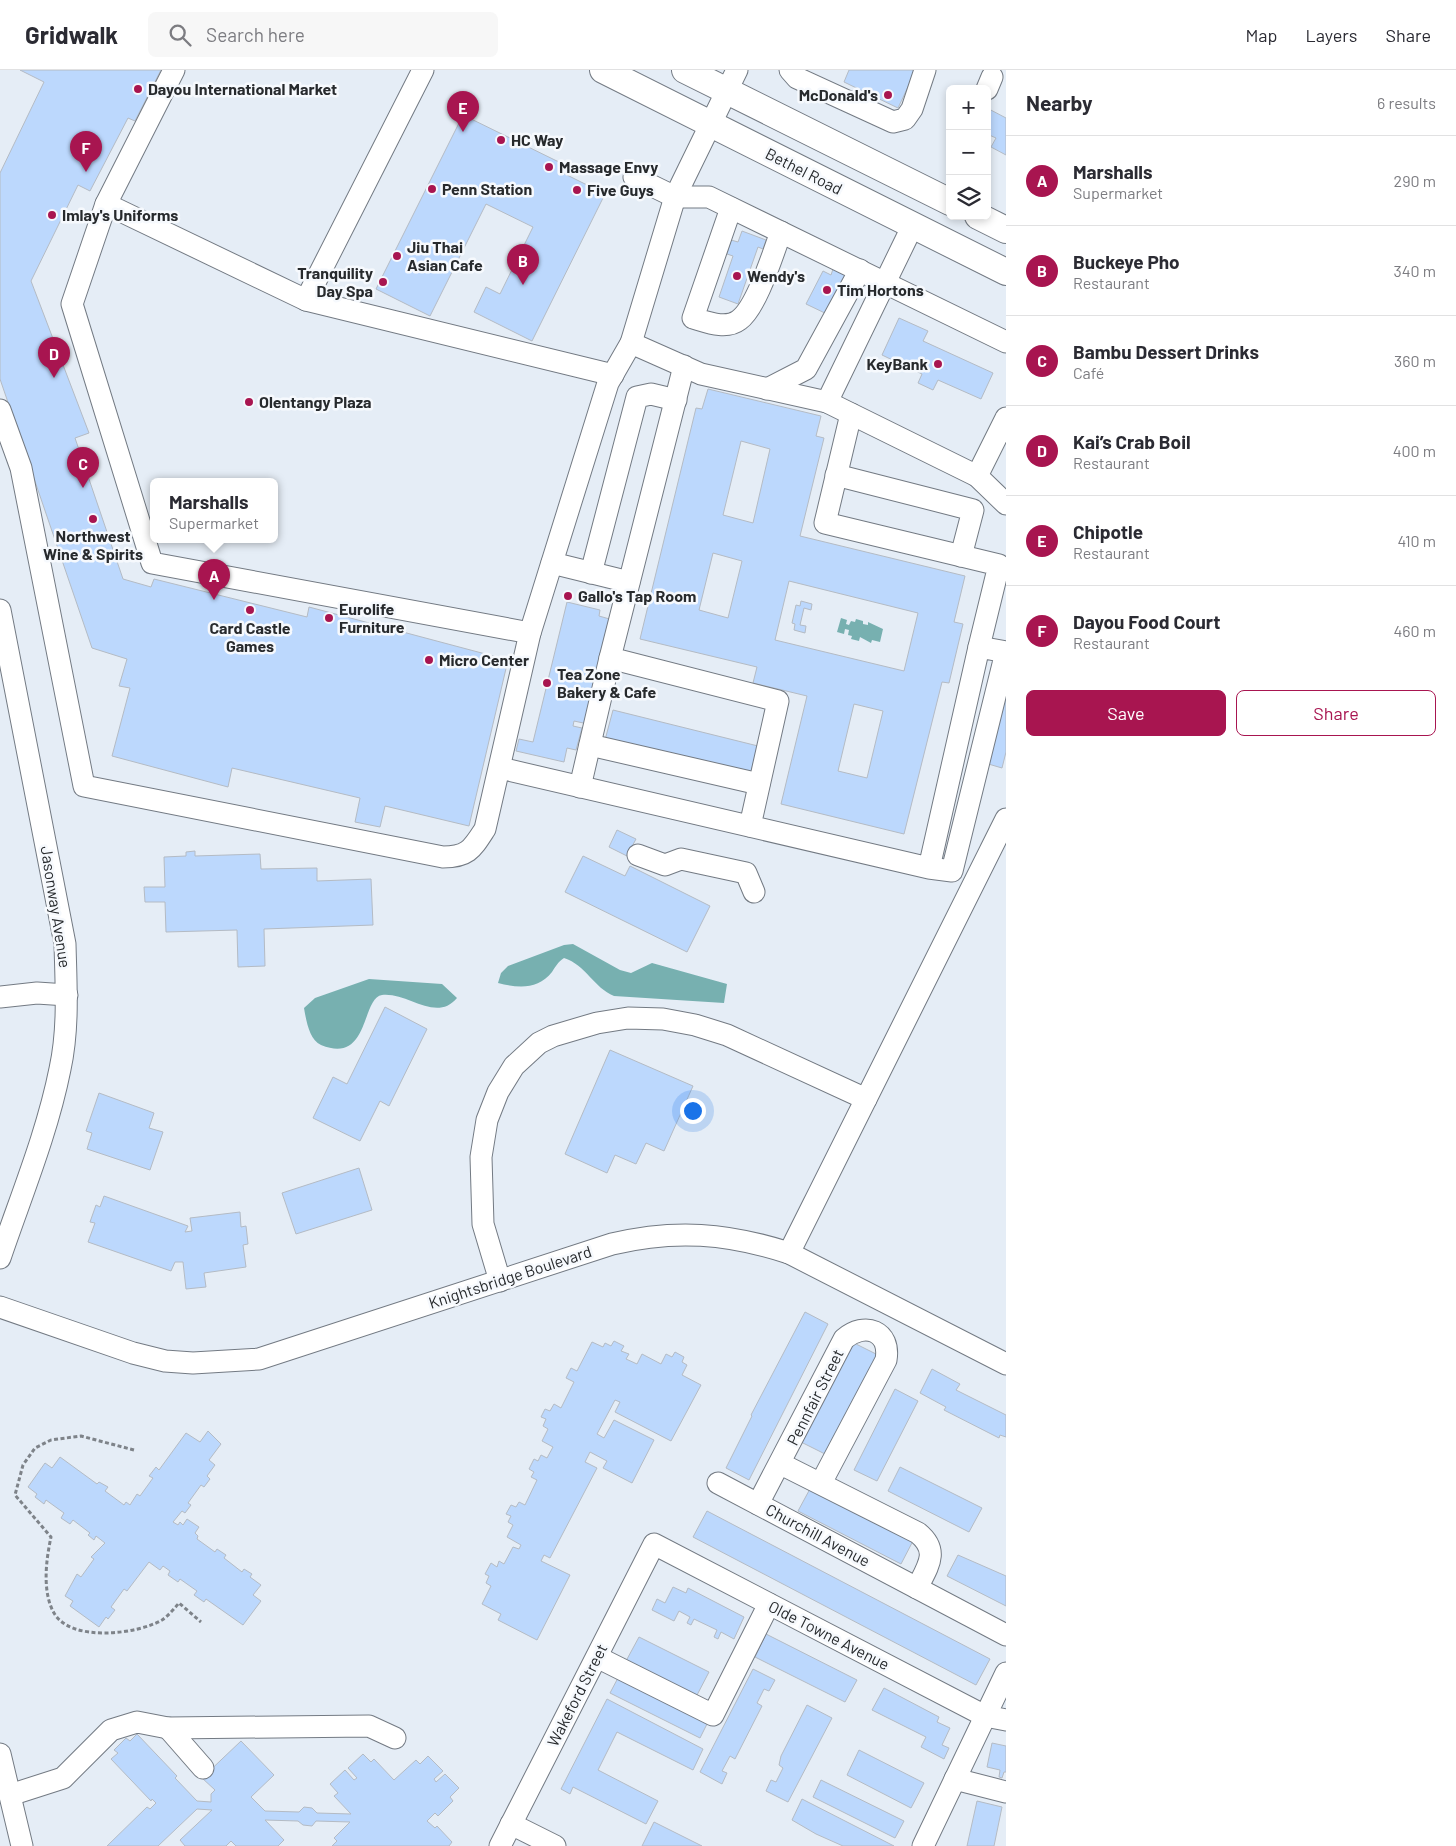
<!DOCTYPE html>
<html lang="en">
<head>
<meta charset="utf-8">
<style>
	:root { --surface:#fff; --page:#f7f7f7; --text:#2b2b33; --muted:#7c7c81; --line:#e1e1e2; --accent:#a81550 }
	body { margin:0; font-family:Barlow,sans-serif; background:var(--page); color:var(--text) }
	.controls { position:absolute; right:15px; top:15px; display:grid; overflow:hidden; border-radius:8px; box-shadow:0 2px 8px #0003 }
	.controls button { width:45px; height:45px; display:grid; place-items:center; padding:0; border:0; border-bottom:1px solid var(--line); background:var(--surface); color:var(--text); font:25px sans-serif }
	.you { position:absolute; left:692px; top:1040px; width:18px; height:18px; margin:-12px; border:4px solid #fff; border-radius:50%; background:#1a73e8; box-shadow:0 0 0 8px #1a73e833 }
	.badge { display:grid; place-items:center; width:32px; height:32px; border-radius:50%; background:var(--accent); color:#fff; font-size:16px; font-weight:700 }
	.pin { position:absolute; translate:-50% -41px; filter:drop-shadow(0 1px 2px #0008) }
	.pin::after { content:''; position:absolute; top:26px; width:18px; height:15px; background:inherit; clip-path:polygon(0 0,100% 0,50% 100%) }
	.popup { position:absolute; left:150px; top:408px; width:128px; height:65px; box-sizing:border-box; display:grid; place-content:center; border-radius:8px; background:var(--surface); filter:drop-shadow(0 1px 4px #0005); font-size:16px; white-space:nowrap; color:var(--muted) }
	.popup b { font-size:19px; color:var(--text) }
	.popup::after { content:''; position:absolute; left:50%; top:100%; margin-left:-10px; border:10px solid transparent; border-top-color:var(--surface) }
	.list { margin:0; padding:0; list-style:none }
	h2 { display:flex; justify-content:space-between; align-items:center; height:65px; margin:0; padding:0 20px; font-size:21px }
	h2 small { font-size:16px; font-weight:400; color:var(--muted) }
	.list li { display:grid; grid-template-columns:32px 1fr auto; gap:15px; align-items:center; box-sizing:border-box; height:90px; padding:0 20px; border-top:1px solid var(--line) }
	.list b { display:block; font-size:19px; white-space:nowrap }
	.list p { margin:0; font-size:16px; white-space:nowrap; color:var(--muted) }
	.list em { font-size:16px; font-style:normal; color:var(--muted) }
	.actions { display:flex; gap:10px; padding:15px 20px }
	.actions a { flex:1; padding:11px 0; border:1px solid var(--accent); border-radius:8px; text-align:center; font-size:18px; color:var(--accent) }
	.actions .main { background:var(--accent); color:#fff }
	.icon { flex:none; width:28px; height:28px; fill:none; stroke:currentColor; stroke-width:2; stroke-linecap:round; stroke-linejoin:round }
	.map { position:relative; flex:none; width:1006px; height:1776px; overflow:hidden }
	header { display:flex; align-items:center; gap:30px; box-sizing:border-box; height:70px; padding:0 25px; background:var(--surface); border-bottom:1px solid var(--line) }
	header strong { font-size:24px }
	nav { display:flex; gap:28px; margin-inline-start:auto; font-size:18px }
	.search { width:350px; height:45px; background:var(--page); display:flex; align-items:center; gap:12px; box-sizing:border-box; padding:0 18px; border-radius:8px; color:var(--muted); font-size:19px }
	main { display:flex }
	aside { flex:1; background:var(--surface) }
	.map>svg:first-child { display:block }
	.water { fill:#77b0b0 }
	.building { fill:#bcd8fd; stroke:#b4bbc4; fill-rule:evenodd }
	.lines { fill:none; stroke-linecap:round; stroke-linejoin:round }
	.minor-casing { stroke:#737a83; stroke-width:23 }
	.major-casing { stroke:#737a83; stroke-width:28 }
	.path { stroke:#7e8389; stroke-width:3; stroke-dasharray:4 2.5; stroke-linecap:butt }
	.minor { stroke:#fff; stroke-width:21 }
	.major { stroke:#fff; stroke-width:26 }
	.poi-dot { fill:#a81550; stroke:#f6f9fd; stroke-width:2 }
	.labels { text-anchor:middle; stroke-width:5; stroke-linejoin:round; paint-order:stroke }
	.poi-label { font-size:16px; font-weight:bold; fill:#272a2d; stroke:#f6f9fd; text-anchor:start }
	.street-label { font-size:16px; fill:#272a2d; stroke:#f6f9fd }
</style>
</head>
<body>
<header>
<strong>Gridwalk</strong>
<div class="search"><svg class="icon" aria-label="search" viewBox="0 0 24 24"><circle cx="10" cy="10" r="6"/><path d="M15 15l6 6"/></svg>Search here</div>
<nav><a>Map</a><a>Layers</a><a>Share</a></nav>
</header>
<main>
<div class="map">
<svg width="1006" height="1776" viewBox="0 0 1006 1776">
	<rect width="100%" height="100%" fill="#e5edf6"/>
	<!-- water -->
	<g class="water">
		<polygon points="841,548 847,550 846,554 849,555 851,551 855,552 856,549 863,551 863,554 868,555 868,552 883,559 880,572 872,570 871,573 860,567 859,571 851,569 852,566 848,565 849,560 845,559 844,564 837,562"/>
		<path d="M573,874l47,26 11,3 21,-10 75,21 -3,19 -110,-7c-20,-8 -28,-31 -50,-38 -6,4 -8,8 -12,14 -14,18 -34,16 -54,11l3,-10 7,-7 56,-21z"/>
		<path d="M369,909l73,5 15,14c-21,25 -49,-6 -75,-3 -21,3 -12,70 -61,50 -12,-5 -15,-26 -17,-37l11,-10z"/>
	</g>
	<!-- building -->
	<g class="building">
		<polygon points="20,0 161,0 135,51 128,48 90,121 78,115 31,211 89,363 75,368 123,509 151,517 154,509 307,547 309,537 508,590 469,756 385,736 380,757 355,752 360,728 232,698 228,717 112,686 130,618 119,616 127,589 92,578 0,309 0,103 44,12"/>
		<polygon points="849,0 916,0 898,38 844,12"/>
		<polygon points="987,38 1006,48 1006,85 991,77 996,68 987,64"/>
		<polygon points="463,45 565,95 561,102 605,124 532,271 474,242 486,217 500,224 533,157 486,134 430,246 376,219"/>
		<polygon points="742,161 766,170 763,179 758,177 738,234 719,227 733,186 727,184 731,170 738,172"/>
		<polygon points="833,199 848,206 829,245 806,234 823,201 831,205"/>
		<polygon points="899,248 928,261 923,271 993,303 981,329 938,310 933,320 918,313 922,304 882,285"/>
		<path d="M708,319l113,27 -5,20 8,2 -24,98 165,40 -11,46 9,2 -14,59 -7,-1 -38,152 -123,-30 26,-108 -54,-13 4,-16 -117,-28 56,-231 6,1zM741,371l29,8 -17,74 -30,-8zM713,483l29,8 -14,57 -29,-8zM789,511l129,32 -14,58 -129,-31zM854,634l29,7 -16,67 -29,-7z"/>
		<polygon points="801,531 812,534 811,540 804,538 800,555 806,556 805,563 794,560 795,554 792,553 796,535 800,536"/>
		<polygon points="567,532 600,540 599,546 613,550 588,654 574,651 573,656 582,658 576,680 567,678 564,692 516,681 519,669 533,672"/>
		<polygon points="1006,621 1006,682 1002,698 985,693"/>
		<polygon points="613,640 758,676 750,705 605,670"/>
		<polygon points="617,760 636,769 627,786 609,777"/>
		<polygon points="195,781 195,786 260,784 261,799 317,798 317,811 371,809 373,855 264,859 265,896 238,897 237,860 166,862 165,832 145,832 144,817 165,817 164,787 186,786 186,782"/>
		<polygon points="583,786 625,806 630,796 710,836 687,882 565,822"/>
		<polygon points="385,937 427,959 389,1036 380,1031 360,1071 313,1048 333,1007 347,1014"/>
		<polygon points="610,980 693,1016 664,1081 646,1073 636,1094 615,1085 607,1103 565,1084"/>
		<polygon points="99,1023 154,1043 149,1058 163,1062 150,1100 87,1079 92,1063 86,1061"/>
		<polygon points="359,1098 372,1140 296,1164 282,1123"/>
		<polygon points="104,1126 188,1156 185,1162 192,1161 190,1148 240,1142 241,1157 246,1156 248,1174 243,1175 246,1197 204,1203 206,1217 186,1219 183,1192 175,1192 171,1201 88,1172 95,1153 90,1152 96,1135 100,1137"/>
		<polygon points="805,1242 828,1254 749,1410 726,1398 752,1346 751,1345"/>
		<polygon points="614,1271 624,1276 621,1281 629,1284 626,1289 637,1294 642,1284 661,1294 666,1284 672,1287 675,1282 684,1287 682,1292 687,1295 682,1305 701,1315 671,1371 615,1342 620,1332 615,1330 597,1364 604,1368 614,1350 654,1370 632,1413 603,1398 607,1391 590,1382 585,1392 597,1398 550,1488 544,1485 541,1491 570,1505 537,1570 498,1550 501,1544 482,1534 491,1516 486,1513 489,1506 485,1504 491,1493 497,1497 499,1491 504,1494 513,1477 519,1479 521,1475 507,1467 513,1455 508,1452 511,1446 506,1444 511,1435 516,1437 519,1432 525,1435 537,1410 531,1407 534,1402 529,1399 534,1389 538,1391 541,1385 547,1388 553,1377 542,1371 548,1359 543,1356 546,1349 541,1347 545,1339 550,1341 554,1334 561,1338 574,1312 566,1308 571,1298 577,1301 592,1272 603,1277 605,1273 611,1276"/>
		<polygon points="852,1272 878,1285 827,1385 801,1372"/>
		<polygon points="932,1299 960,1314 956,1320 1006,1345 1006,1367 1000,1365 999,1368 944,1340 946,1337 920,1323"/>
		<polygon points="895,1319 918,1331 877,1411 854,1400"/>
		<polygon points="208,1361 221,1374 209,1390 215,1395 207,1406 210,1409 204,1417 201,1415 188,1433 191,1435 185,1443 182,1441 173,1452 178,1455 180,1452 183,1455 187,1449 199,1457 195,1463 198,1466 197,1469 215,1482 217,1479 226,1485 224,1488 242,1502 244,1499 252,1504 250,1507 261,1515 253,1525 261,1531 243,1555 206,1529 204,1532 194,1525 197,1521 180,1509 178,1512 168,1505 170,1501 163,1496 160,1500 149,1492 127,1521 124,1519 111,1537 115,1540 108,1549 106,1547 99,1557 70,1536 73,1531 65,1526 77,1504 81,1507 94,1489 91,1487 105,1473 96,1466 94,1470 88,1465 90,1463 73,1450 70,1454 61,1448 64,1443 46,1430 44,1434 35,1427 37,1424 28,1417 45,1393 52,1398 60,1387 97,1414 99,1412 108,1417 105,1421 124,1435 126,1432 130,1435 137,1424 140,1426 153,1408 149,1406 156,1397 159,1400 186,1363 200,1372"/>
		<polygon points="900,1397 982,1438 969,1462 888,1421"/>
		<polygon points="811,1417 914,1469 901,1494 798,1441"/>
		<polygon points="707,1441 990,1589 976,1615 693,1467"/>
		<polygon points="958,1485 1006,1506 1006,1536 947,1506"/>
		<polygon points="673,1517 686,1523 688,1518 744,1547 734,1569 721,1562 718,1569 714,1567 717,1560 694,1549 691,1555 687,1553 690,1547 679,1541 674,1551 652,1540 657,1529 665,1533"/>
		<polygon points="766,1564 857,1610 845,1632 755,1587"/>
		<polygon points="639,1567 709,1602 696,1627 626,1591"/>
		<polygon points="753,1599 775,1610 769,1621 764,1619 757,1633 762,1636 735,1689 730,1686 722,1701 727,1703 722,1714 700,1702"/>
		<polygon points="619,1606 708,1652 700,1668 610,1623"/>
		<polygon points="884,1618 939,1647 937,1652 950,1658 942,1675 949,1678 944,1689 921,1677 926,1667 872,1640"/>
		<polygon points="607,1629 703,1679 693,1700 617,1662 598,1700 658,1731 646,1754 573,1717 570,1724 561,1719"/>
		<polygon points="807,1635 832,1648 788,1732 766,1721 771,1710 776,1712 783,1698 779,1695 781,1686"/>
		<polygon points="137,1664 177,1706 175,1708 197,1731 211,1732 211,1724 215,1720 202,1708 241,1671 274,1705 251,1727 265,1741 299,1742 304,1737 312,1738 317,1743 351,1744 334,1726 338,1723 330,1714 345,1700 354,1710 357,1708 348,1698 363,1684 371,1692 374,1689 394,1710 416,1690 420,1694 428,1686 443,1701 434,1709 436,1712 445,1704 459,1718 450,1727 453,1731 438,1746 435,1743 427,1751 435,1758 437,1756 452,1772 449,1776 332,1776 337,1771 334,1768 350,1752 316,1751 312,1756 303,1755 298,1751 265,1750 284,1770 278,1776 236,1776 231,1771 226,1776 185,1776 180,1770 212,1740 197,1739 158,1776 107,1776 147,1737 150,1739 156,1733 152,1729 151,1731 111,1689 118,1683 114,1680 126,1668 130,1671"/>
		<polygon points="992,1673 1006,1676 1006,1702 1004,1702 1002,1708 999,1707 1000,1700 987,1697"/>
		<polygon points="859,1680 924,1713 911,1738 847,1705"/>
		<polygon points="821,1710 904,1751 895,1768 813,1727"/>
		<polygon points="802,1729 894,1776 843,1776 816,1764 792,1750"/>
		<polygon points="977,1731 1002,1737 994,1776 967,1776"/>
		<polygon points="654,1752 702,1776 642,1776"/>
	</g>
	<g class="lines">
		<defs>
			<g id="minor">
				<polyline points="790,0 797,8 893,52 905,49 912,39 925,0"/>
				<polyline points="987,19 992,7"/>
				<polyline points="634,107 675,127 709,127 1006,272"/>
				<polyline points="106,134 174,0"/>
				<path d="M731,138l-38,110c14,4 33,12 46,2 18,-13 34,-67 42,-88"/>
				<polyline points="306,230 423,0"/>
				<polyline points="631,273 701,304 827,332 977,406 1006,434"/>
				<polyline points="684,296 610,588 778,631 750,756"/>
				<polyline points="767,319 806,299 860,200"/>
				<polyline points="827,332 913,155"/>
				<path d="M0,340l21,58 63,318 359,71c25,0 29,-8 42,-28l45,-196 78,-250 23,-40 44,-146 62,-127"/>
				<polyline points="851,344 825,453 999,495 979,577"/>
				<polyline points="836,405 973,440 961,486"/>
				<polyline points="977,406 1006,348"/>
				<polyline points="552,493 629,512"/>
				<polyline points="591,503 637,327 651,324 676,330"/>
				<path d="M0,540l65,334c1,41 4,84 -5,125 -13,65 -39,127 -60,189"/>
				<polyline points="530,563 152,493 72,234 106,134 306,230 613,305"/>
				<polyline points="590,675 759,714"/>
				<polyline points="500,698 929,798 979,577 1006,582 952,801 929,798"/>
				<polyline points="580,717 610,588"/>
				<polyline points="638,785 665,795 681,789 746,803 754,822"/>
				<polyline points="0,927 37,923 67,925"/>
				<polyline points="789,1183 1006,749"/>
				<polyline points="500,1211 483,1154 481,1087 487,1050 498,1022 514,996 539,973 553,966 597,953 628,948 663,949 695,955 727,965 866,1029"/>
				<path d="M0,1237l133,46 32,8 28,2 66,-4 353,-115c63,-15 115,-11 177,9l217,111"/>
				<path d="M781,1394l137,69c22,18 10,33 -1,55"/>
				<polyline points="718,1413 1006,1565"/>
				<path d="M758,1434l86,-165c21,-18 47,-8 42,21l-65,123"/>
				<polyline points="597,1587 713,1645 769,1534"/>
				<polyline points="168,1658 203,1698"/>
				<polyline points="0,1684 22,1776"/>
				<polyline points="955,1709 1006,1722"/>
				<polyline points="10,1725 63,1708 111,1660 137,1652 168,1658 369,1656 395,1668"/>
				<polyline points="511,1754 555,1776"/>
				<polyline points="500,1776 654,1474 985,1646 1006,1650"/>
				<polyline points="923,1776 1006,1603"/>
			</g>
			<g id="major">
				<polyline points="603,0 1006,202"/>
				<polyline points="685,0 950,132"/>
				<polyline points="978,146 1006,160"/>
			</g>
		</defs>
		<!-- minor casing -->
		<use href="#minor" class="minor-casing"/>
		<!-- major casing -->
		<use href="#major" class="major-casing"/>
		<!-- path -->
		<path class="path" d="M134,1380l-53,-14 -30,4 -16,8 -12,17 -8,30 36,42c-5,23 -9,55 3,76 17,30 84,21 108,7 6,-4 12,-11 17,-17l22,19"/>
		<!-- minor -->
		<use href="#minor" class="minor"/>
		<!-- major -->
		<use href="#major" class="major"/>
	</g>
	<!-- markers -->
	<g class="poi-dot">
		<circle cx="138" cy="19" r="5"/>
		<circle cx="888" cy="25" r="5"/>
		<circle cx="501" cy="70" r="5"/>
		<circle cx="549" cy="97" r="5"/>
		<circle cx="432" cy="119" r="5"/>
		<circle cx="577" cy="120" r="5"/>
		<circle cx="52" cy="145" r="5"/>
		<circle cx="397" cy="186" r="5"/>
		<circle cx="737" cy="206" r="5"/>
		<circle cx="383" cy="212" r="5"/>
		<circle cx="827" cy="220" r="5"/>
		<circle cx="938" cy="294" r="5"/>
		<circle cx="249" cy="332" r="5"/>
		<circle cx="93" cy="449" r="5"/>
		<circle cx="568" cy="526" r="5"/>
		<circle cx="250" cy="540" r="5"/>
		<circle cx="329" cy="548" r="5"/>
		<circle cx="429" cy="590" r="5"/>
		<circle cx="547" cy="613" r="5"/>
	</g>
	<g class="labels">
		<!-- poi labels -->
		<g class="poi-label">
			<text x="148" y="25">Dayou International Market</text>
			<text x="878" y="31" text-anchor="end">McDonald's</text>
			<text x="511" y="76">HC Way</text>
			<text x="559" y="103">Massage Envy</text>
			<text x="442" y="125">Penn Station</text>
			<text x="587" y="126">Five Guys</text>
			<text x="62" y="151">Imlay's Uniforms</text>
			<text x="407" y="183">Jiu Thai<tspan x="407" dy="18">Asian Cafe</tspan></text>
			<text x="373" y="209" text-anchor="end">Tranquility<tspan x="373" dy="18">Day Spa</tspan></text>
			<text x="747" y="212">Wendy's</text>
			<text x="837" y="226">Tim Hortons</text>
			<text x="928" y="300" text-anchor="end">KeyBank</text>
			<text x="259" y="338">Olentangy Plaza</text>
			<text x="93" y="472" text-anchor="middle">Northwest<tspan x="93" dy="18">Wine &amp; Spirits</tspan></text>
			<text x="578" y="532">Gallo's Tap Room</text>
			<text x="339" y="545">Eurolife<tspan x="339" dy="18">Furniture</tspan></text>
			<text x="250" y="564" text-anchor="middle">Card Castle<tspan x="250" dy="18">Games</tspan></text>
			<text x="439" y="596">Micro Center</text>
			<text x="557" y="610">Tea Zone<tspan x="557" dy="18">Bakery &amp; Cafe</tspan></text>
		</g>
		<!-- street labels -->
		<g class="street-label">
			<text transform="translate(804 101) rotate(27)" y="6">Bethel Road</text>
			<text transform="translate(56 837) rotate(81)" y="6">Jasonway Avenue</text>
			<text transform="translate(510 1207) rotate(-18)" y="6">Knightsbridge Boulevard</text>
			<text transform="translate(815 1327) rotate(-63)" y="6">Pennfair Street</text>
			<text transform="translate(818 1465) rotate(28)" y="6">Churchill Avenue</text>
			<text transform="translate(829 1565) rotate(27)" y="6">Olde Towne Avenue</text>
			<text transform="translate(577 1625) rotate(-63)" y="6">Wakeford Street</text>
		</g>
	</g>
</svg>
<div class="controls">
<button>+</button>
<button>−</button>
<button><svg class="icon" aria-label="layers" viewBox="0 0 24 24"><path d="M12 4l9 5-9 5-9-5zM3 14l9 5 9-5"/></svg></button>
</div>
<div class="you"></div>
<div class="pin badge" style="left:214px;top:530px">A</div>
<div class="popup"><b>Marshalls</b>Supermarket</div>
<div class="pin badge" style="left:523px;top:215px">B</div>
<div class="pin badge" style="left:83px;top:418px">C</div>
<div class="pin badge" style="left:54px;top:308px">D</div>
<div class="pin badge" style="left:463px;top:62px">E</div>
<div class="pin badge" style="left:86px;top:102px">F</div>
</div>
<aside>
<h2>Nearby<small>6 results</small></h2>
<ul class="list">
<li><span class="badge">A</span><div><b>Marshalls</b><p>Supermarket</p></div><em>290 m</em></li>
<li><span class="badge">B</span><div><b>Buckeye Pho</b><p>Restaurant</p></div><em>340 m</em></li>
<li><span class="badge">C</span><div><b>Bambu Dessert Drinks</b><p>Café</p></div><em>360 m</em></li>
<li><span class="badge">D</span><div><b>Kai’s Crab Boil</b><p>Restaurant</p></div><em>400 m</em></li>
<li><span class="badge">E</span><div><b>Chipotle</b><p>Restaurant</p></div><em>410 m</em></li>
<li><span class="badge">F</span><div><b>Dayou Food Court</b><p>Restaurant</p></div><em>460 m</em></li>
</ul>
<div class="actions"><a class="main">Save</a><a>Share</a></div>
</aside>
</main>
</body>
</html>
